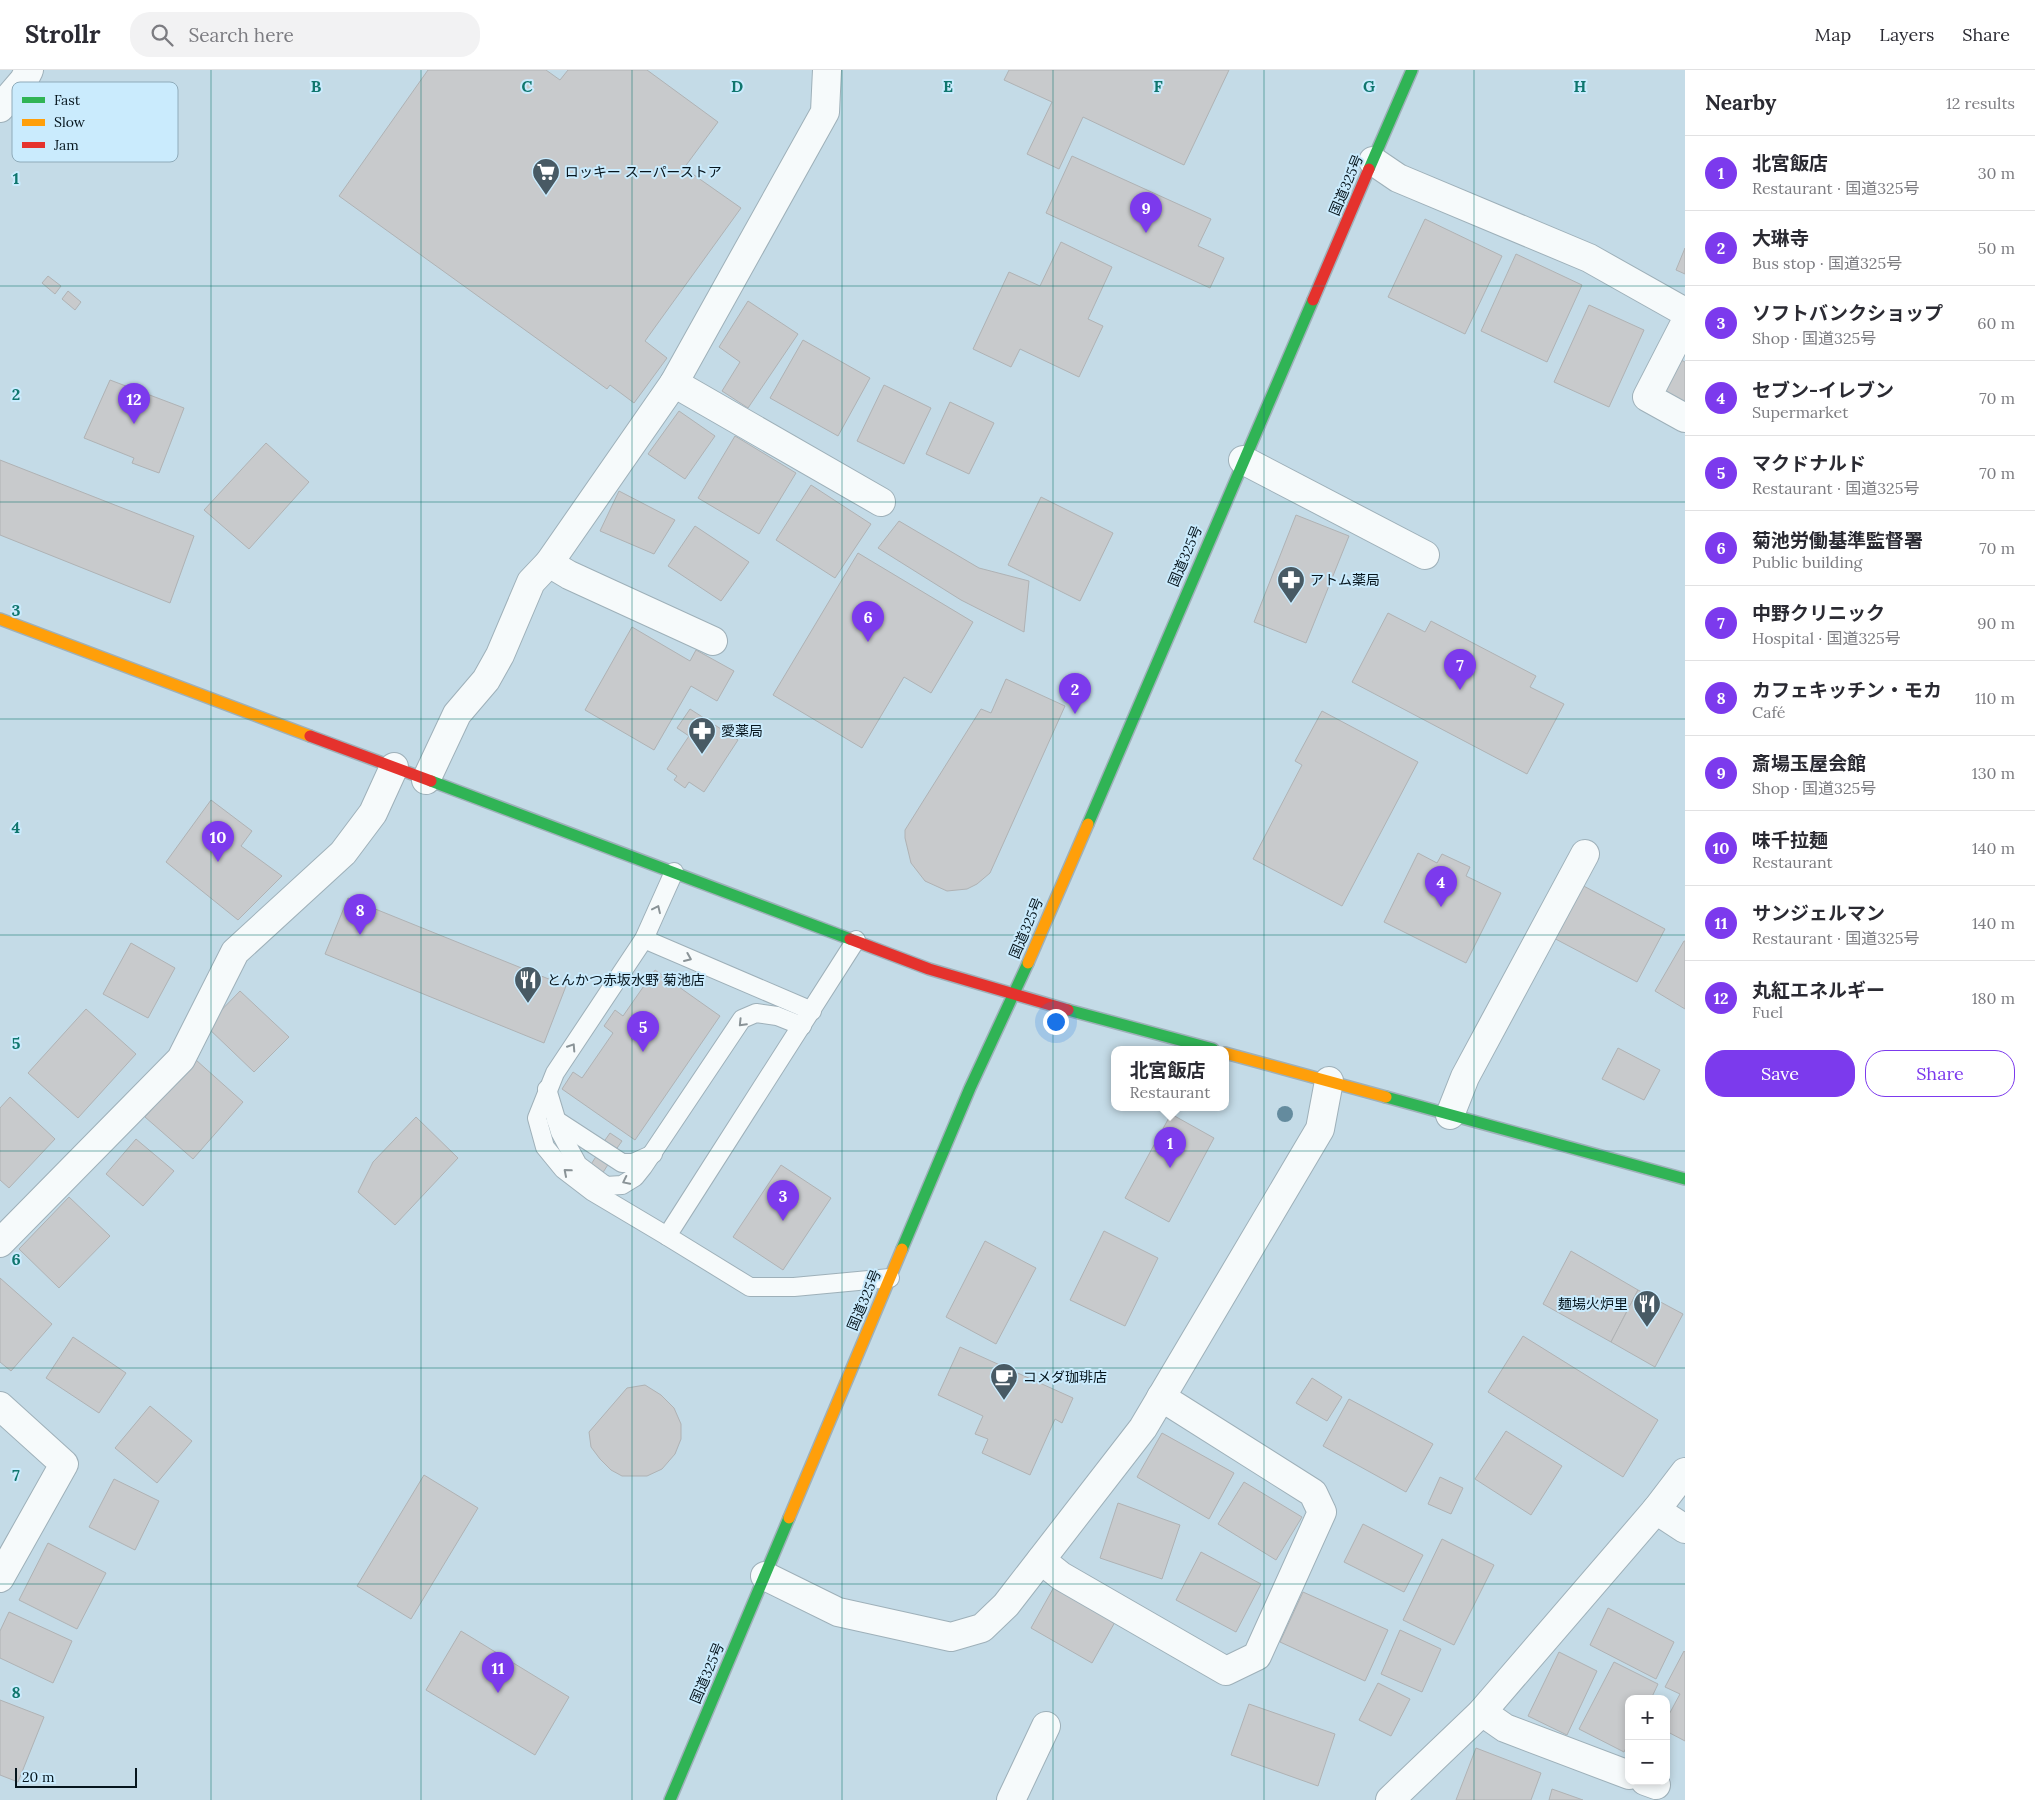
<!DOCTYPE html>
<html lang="en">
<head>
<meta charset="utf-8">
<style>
	:root { --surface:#fff; --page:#f2f2f3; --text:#2b2b33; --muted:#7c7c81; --line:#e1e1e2; --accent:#7c3aed }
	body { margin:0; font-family:Lora,"Noto Sans JP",serif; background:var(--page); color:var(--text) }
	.controls { position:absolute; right:15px; bottom:15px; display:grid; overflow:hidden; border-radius:10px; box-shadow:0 2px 8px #0003 }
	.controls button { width:45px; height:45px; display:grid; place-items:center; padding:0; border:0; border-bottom:1px solid var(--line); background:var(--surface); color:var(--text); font:25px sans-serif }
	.scale { position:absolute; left:15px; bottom:12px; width:122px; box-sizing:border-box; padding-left:5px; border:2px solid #06151d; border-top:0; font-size:14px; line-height:18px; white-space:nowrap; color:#06151d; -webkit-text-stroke:4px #caebfd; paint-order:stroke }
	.you { position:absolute; left:1055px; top:951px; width:18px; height:18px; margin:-12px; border:4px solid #fff; border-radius:50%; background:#1a73e8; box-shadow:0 0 0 8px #1a73e833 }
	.badge { display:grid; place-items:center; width:32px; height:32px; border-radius:50%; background:var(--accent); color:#fff; font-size:16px; font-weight:700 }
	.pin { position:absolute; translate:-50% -41px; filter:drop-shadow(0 1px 2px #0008) }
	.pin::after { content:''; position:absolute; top:26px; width:18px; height:15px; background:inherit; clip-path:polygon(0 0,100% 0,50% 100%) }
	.popup { position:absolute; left:1111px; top:976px; width:118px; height:65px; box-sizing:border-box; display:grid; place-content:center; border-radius:10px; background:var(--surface); filter:drop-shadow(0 1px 4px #0005); font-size:16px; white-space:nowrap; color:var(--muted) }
	.popup b { font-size:19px; color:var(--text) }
	.popup::after { content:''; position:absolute; left:50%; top:100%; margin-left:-10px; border:10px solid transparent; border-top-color:var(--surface) }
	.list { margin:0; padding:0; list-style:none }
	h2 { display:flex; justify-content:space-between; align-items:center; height:65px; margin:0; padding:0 20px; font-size:21px }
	h2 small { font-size:16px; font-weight:400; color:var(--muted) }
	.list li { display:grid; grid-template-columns:32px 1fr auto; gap:15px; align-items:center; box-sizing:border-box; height:75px; padding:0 20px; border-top:1px solid var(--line) }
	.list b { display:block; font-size:19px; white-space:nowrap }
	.list p { margin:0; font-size:16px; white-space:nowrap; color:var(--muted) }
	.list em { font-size:16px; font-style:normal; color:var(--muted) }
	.actions { display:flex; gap:10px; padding:15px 20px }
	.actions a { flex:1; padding:11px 0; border:1px solid var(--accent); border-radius:20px; text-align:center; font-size:18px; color:var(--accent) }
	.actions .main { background:var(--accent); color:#fff }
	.icon { flex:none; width:28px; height:28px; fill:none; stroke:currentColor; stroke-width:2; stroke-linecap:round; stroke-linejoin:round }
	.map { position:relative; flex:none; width:1685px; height:1730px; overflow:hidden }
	header { display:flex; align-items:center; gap:30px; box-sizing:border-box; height:70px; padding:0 25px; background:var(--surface); border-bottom:1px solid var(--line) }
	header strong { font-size:24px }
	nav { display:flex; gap:28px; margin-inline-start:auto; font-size:18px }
	.search { width:350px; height:45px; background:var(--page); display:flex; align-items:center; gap:12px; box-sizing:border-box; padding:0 18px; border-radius:20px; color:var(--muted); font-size:19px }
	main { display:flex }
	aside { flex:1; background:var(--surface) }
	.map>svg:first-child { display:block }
	.building { fill:#c8cacc; stroke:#afb2b4 }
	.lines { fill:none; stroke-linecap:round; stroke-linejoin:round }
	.lane-casing { stroke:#9eb0b9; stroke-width:20 }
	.street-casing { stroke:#9eb0b9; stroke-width:30 }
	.fast-casing { stroke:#9eb0b9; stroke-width:14 }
	.slow-casing { stroke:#9eb0b9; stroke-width:14 }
	.jam-casing { stroke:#9eb0b9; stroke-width:14 }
	.lane { stroke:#f6fafb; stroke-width:18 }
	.street { stroke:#f6fafb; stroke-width:28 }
	.fast { stroke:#30b455; stroke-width:11 }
	.slow { stroke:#ff9f0a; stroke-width:11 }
	.jam { stroke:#e5322d; stroke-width:11 }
	.tree { fill:#648b9e }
	.oneway { stroke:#8a9397 }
	.grid { fill:none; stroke:#0f766e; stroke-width:1; stroke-opacity:0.55 }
	.labels { text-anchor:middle; stroke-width:4; stroke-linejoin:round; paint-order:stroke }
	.poi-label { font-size:14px; fill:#06151d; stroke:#caebfd; text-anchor:start }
	.street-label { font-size:14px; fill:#06151d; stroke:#caebfd }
	.key { fill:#caebfd; stroke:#8fabba; stroke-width:1 }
	.key-label { font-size:14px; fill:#06151d }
	.grid-label { font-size:16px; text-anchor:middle; font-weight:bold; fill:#0f766e; stroke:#caebfd; stroke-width:4; stroke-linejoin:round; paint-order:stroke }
</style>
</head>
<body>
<header>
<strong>Strollr</strong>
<div class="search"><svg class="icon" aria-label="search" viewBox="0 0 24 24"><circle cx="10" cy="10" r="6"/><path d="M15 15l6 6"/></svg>Search here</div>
<nav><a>Map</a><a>Layers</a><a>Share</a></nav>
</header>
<main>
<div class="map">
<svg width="1685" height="1730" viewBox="0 0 1685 1730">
	<rect width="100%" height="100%" fill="#c4dbe7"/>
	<!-- building -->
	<g class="building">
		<polygon points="428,0 546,0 560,10 568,0 647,0 718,52 684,98 741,138 645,271 667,288 634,333 610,315 607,319 339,126"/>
		<polygon points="1009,0 1229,0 1184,95 1083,47 1059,99 1027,84 1052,32 1004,10"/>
		<polygon points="1072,86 1211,149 1198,176 1224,188 1210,218 1046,143"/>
		<polygon points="1425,149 1502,186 1465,264 1388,227"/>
		<polygon points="1061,172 1112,197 1088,249 1103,256 1079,307 1020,279 1011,297 973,279 1009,202 1040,216"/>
		<polygon points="1685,178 1685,204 1676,200"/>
		<polygon points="1516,184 1582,215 1547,292 1481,261"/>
		<polygon points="48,206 61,216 55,224 42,213"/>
		<polygon points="68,221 81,232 75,240 62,229"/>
		<polygon points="748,231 798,264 748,338 722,321 740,292 719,277"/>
		<polygon points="1589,235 1644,260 1609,337 1554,312"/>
		<polygon points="803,270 870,308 838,366 770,328"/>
		<polygon points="1677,288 1685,292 1685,356 1651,338"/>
		<polygon points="110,310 184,338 159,403 132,393 134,388 84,368"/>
		<polygon points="884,315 931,338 904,394 857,371"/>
		<polygon points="950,332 994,353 969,404 926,384"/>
		<polygon points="679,341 715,366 685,409 648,384"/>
		<polygon points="735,366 796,403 759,464 698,428"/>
		<polygon points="266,373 309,412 249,479 204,440"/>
		<polygon points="0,390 194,466 170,533 0,465"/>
		<polygon points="811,415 871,454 835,508 776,470"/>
		<polygon points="619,421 675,450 654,484 600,461"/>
		<polygon points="1041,427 1113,463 1080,531 1008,495"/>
		<polygon points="1296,445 1349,466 1306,573 1254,552"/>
		<polygon points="899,451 979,498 1029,511 1024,562 961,530 878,478"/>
		<polygon points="695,456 749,492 721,531 668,496"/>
		<polygon points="858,483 973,552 931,623 904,607 862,678 773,625"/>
		<polygon points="1388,543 1425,562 1431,551 1536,606 1530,617 1564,634 1527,704 1352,612"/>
		<polygon points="632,557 690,591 696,580 734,601 717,631 691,616 654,680 585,640"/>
		<polygon points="1006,609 1065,636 990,803 977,814 967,819 947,821 925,811 911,793 905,768 905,760 981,639 991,643"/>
		<polygon points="690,639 738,670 704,722 689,712 685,718 674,710 677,706 667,699 689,666 677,658"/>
		<polygon points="1322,641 1418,692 1342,836 1253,789 1302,695 1295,691"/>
		<polygon points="211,730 252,761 241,776 282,806 238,850 166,792"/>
		<polygon points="1418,783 1437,793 1442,784 1470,797 1466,806 1501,823 1466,893 1384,852"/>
		<polygon points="1576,812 1665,859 1637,912 1548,865"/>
		<polygon points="348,828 566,916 544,973 325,884"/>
		<polygon points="1684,871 1685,871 1685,939 1655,921"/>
		<polygon points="131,873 175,898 148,948 103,924"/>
		<polygon points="655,900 720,946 635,1070 562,1019 573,1002 582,1008 613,963 604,956 615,940 623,946"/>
		<polygon points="240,921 289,967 254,1002 206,956"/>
		<polygon points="86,939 136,984 78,1048 28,1003"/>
		<polygon points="1618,978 1660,1000 1644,1030 1602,1009"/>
		<polygon points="196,990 243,1032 193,1089 145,1047"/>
		<polygon points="10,1027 55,1069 9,1118 0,1110 0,1038"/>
		<polygon points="1171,1044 1214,1068 1169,1152 1125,1128"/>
		<polygon points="416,1047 458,1088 395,1155 358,1122 373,1092"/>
		<polygon points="610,1063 622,1071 615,1081 603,1073"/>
		<polygon points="136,1069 174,1101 143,1136 106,1104"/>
		<polygon points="597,1085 609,1093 602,1104 590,1096"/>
		<polygon points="781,1095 831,1128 783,1200 733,1167"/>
		<polygon points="69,1127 110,1166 59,1218 19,1179"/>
		<polygon points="1104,1161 1158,1188 1125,1256 1070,1230"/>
		<polygon points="985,1171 1036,1198 996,1274 946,1247"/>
		<polygon points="1571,1181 1638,1220 1611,1272 1543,1234"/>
		<polygon points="0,1208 52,1254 11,1301 0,1292"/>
		<polygon points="1638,1220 1683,1244 1655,1297 1611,1272"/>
		<polygon points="1523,1266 1658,1350 1623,1407 1488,1322"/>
		<polygon points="73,1267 126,1303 99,1343 46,1308"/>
		<polygon points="960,1277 1073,1328 1062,1353 1055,1349 1030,1405 982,1383 988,1369 975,1364 983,1346 938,1325"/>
		<polygon points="1312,1308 1342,1327 1327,1351 1296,1333"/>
		<polygon points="645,1315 661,1325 674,1338 681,1354 681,1369 675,1384 662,1399 647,1406 622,1406 611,1400 600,1389 591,1377 589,1362 627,1318"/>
		<polygon points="1349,1329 1433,1374 1406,1422 1323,1376"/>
		<polygon points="150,1336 192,1371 157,1413 115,1378"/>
		<polygon points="1506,1361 1562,1396 1531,1445 1475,1409"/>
		<polygon points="1162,1363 1234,1403 1209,1449 1137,1407"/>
		<polygon points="424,1405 478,1438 411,1549 357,1516"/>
		<polygon points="1440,1407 1463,1418 1451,1444 1428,1434"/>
		<polygon points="114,1409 159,1431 135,1480 89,1457"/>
		<polygon points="1244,1412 1302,1447 1276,1490 1218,1454"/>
		<polygon points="1118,1433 1180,1455 1162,1509 1100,1488"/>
		<polygon points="1363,1454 1423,1485 1404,1522 1344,1492"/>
		<polygon points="1442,1469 1494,1495 1454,1575 1403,1550"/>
		<polygon points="48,1473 106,1503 77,1559 19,1530"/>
		<polygon points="1201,1482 1261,1514 1236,1562 1176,1530"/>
		<polygon points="1054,1517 1115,1552 1092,1593 1031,1558"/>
		<polygon points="1303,1522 1388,1560 1365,1611 1280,1572"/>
		<polygon points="1608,1538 1674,1572 1656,1609 1590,1575"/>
		<polygon points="9,1542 72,1571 53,1613 0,1588 0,1561"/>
		<polygon points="1400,1560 1441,1579 1422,1622 1381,1604"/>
		<polygon points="461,1561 569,1627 535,1685 426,1620"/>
		<polygon points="1684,1581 1685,1582 1685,1671 1666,1661 1666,1650 1680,1624 1665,1617"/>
		<polygon points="1559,1582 1597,1601 1567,1665 1528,1646"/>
		<polygon points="1614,1592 1658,1614 1651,1629 1629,1629 1629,1672 1624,1682 1579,1659"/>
		<polygon points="1378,1613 1410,1629 1391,1666 1359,1650"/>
		<polygon points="0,1630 44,1647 18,1712 0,1705"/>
		<polygon points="1249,1634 1335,1664 1318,1716 1231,1685"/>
		<polygon points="1476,1678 1541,1703 1531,1730 1456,1730"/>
		<polygon points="1552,1719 1583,1730 1549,1730"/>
	</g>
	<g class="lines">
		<defs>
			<g id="lane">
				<polyline points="644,869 812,941"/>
				<polyline points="856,870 667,1166 750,1217 794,1217 890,1208"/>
				<polyline points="547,1019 560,1062 578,1095 606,1116 622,1115 635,1107 643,1097 742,949 756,943 777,946 802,956"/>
				<polyline points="556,1050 622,1093 633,1093 653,1084"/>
				<polyline points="667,1166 593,1122 563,1099 545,1077 537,1048 555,1003 644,869 674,802"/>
			</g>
			<g id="street">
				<polyline points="0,38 24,10 29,0"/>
				<polyline points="1373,91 1398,108 1589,188 1685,242"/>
				<polyline points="1685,253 1647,327 1685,348"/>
				<polyline points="674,313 881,432"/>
				<polyline points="1243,390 1425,485"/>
				<polyline points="549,493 569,505 713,571"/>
				<polyline points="426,710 457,644 486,610 500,585 531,512 549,493 674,313 825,42 827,0"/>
				<polyline points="1450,1045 1465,1007 1585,784"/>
				<polyline points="0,1173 181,989 235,882 343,783 373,743 394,697"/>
				<polyline points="0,1336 64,1394 0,1508"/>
				<polyline points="1656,1440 1685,1459"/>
				<polyline points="1041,1490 1061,1506 1226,1601 1257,1586 1322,1442 1313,1423 1161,1327"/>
				<polyline points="765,1506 838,1542 951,1567 982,1558 1006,1535 1143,1358 1320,1059 1329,1011"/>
				<polyline points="1482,1642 1505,1658 1629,1705"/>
				<polyline points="1645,1711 1656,1715"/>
				<polyline points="1011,1730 1046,1656"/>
				<polyline points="1390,1730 1482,1642 1656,1440 1685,1402"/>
			</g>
			<g id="fast">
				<polyline points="1369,99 1412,0"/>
				<polyline points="431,711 850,869"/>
				<polyline points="1088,754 1313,230"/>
				<polyline points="1068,940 1213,979"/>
				<polyline points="1386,1027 1685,1109"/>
				<polyline points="902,1179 970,1018 1028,893"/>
				<polyline points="670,1730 789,1448"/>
			</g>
			<g id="slow">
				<polyline points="0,549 310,666"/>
				<polyline points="1028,893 1088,754"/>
				<polyline points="1225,983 1386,1027"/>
				<polyline points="789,1448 902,1179"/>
			</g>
			<g id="jam">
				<polyline points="1313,230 1369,99"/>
				<polyline points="310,666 431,711"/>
				<polyline points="850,869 929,899 1068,940"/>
			</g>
		</defs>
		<!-- lane casing -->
		<use href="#lane" class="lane-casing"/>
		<!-- street casing -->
		<use href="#street" class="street-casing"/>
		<!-- fast casing -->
		<use href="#fast" class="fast-casing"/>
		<!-- slow casing -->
		<use href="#slow" class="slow-casing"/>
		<!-- jam casing -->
		<use href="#jam" class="jam-casing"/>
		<!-- lane -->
		<use href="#lane" class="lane"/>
		<!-- street -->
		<use href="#street" class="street"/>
		<!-- fast -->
		<use href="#fast" class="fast"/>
		<!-- slow -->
		<use href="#slow" class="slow"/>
		<!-- jam -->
		<use href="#jam" class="jam"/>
	</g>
	<!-- trees -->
	<circle class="tree" cx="1285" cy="1044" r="8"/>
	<!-- one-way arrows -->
	<defs><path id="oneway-chevron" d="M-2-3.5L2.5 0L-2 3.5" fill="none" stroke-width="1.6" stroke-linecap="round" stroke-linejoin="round" transform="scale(1.25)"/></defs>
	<g class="oneway">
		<use href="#oneway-chevron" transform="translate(657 839) rotate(-65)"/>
		<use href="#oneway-chevron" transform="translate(688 888) rotate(23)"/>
		<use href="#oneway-chevron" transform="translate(742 953) rotate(134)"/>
		<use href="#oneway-chevron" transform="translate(572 977) rotate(-57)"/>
		<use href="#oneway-chevron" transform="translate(567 1102) rotate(-139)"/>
		<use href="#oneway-chevron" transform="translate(626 1111) rotate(154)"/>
	</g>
	<!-- grid -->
	<path class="grid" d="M211,0v1730M421,0v1730M632,0v1730M842,0v1730M1053,0v1730M1264,0v1730M1474,0v1730M0,216h1685M0,432h1685M0,649h1685M0,865h1685M0,1081h1685M0,1298h1685M0,1514h1685"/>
	<!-- icons -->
	<defs>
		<symbol id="supermarket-pin" viewBox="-11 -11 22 30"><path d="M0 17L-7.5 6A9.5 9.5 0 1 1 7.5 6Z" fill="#485a64" stroke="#caebfd"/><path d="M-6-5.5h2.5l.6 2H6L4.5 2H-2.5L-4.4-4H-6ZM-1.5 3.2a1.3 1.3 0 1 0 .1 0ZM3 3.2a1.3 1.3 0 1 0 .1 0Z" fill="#fff"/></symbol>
		<symbol id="pharmacy-pin" viewBox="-11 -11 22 30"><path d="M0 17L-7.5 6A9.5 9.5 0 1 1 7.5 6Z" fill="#485a64" stroke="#caebfd"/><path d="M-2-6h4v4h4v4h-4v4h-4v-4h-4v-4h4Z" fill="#fff"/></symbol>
		<symbol id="restaurant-pin" viewBox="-11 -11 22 30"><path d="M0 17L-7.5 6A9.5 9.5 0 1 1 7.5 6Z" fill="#485a64" stroke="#caebfd"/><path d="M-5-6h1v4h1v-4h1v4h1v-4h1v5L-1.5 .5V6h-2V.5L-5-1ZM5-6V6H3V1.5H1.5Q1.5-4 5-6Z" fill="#fff"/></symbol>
		<symbol id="cafe-pin" viewBox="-11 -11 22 30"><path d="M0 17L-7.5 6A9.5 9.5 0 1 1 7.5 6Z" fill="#485a64" stroke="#caebfd"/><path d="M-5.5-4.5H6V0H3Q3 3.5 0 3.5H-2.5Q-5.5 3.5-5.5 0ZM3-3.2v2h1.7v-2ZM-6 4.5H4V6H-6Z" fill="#fff"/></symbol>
	</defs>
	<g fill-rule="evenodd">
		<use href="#supermarket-pin" x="530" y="86" width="32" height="43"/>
		<use href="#pharmacy-pin" x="1275" y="494" width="32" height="43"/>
		<use href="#pharmacy-pin" x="686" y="645" width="32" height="43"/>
		<use href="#restaurant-pin" x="512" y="894" width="32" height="43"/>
		<use href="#restaurant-pin" x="1631" y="1218" width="32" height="43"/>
		<use href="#cafe-pin" x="988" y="1291" width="32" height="43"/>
	</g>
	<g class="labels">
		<!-- poi labels -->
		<g class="poi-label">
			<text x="565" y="107">ロッキー スーパーストア</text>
			<text x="1310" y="515">アトム薬局</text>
			<text x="721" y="666">愛薬局</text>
			<text x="547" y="915">とんかつ赤坂水野 菊池店</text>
			<text x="1628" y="1239" text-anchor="end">麺場火炉里</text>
			<text x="1023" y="1312">コメダ珈琲店</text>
		</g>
		<!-- street labels -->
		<g class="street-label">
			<text transform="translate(1346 115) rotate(-67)" y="5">国道325号</text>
			<text transform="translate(1185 486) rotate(-67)" y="5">国道325号</text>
			<text transform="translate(1026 858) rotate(-67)" y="5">国道325号</text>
			<text transform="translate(864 1230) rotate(-67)" y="5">国道325号</text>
			<text transform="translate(707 1603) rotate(-67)" y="5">国道325号</text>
		</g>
	</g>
	<!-- legend -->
	<rect x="12" y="12" width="166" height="80" rx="8" class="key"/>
	<rect x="22" y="27" width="23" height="6" fill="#30b455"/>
	<rect x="22" y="49" width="23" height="7" fill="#ff9f0a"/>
	<rect x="22" y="72" width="23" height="6" fill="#e5322d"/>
	<g class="key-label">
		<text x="54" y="35">Fast</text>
		<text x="54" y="57">Slow</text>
		<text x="54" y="80">Jam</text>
	</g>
	<g class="grid-label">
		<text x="316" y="22">B</text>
		<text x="527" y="22">C</text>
		<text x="737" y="22">D</text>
		<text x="948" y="22">E</text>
		<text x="1158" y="22">F</text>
		<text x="1369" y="22">G</text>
		<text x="1580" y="22">H</text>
		<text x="16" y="114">1</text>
		<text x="16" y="330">2</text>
		<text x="16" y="546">3</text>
		<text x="16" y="763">4</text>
		<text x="16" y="979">5</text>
		<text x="16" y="1195">6</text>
		<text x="16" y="1411">7</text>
		<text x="16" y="1628">8</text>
	</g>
</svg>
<div class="controls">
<button>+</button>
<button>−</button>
</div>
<div class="scale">20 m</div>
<div class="you"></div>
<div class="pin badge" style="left:1170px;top:1098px">1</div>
<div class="popup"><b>北宮飯店</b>Restaurant</div>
<div class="pin badge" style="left:1075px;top:644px">2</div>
<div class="pin badge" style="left:783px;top:1151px">3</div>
<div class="pin badge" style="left:1441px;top:837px">4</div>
<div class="pin badge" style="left:643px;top:982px">5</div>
<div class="pin badge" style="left:868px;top:572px">6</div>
<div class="pin badge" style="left:1460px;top:620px">7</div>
<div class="pin badge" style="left:360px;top:865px">8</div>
<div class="pin badge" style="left:1146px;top:163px">9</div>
<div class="pin badge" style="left:218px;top:792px">10</div>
<div class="pin badge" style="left:498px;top:1623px">11</div>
<div class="pin badge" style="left:134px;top:354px">12</div>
</div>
<aside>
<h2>Nearby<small>12 results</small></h2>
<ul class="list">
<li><span class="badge">1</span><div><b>北宮飯店</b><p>Restaurant · 国道325号</p></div><em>30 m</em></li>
<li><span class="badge">2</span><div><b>大琳寺</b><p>Bus stop · 国道325号</p></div><em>50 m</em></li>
<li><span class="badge">3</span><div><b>ソフトバンクショップ</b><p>Shop · 国道325号</p></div><em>60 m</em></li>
<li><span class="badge">4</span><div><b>セブン-イレブン</b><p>Supermarket</p></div><em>70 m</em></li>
<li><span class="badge">5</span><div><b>マクドナルド</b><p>Restaurant · 国道325号</p></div><em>70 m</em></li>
<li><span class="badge">6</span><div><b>菊池労働基準監督署</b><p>Public building</p></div><em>70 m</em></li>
<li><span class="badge">7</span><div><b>中野クリニック</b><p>Hospital · 国道325号</p></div><em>90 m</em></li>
<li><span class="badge">8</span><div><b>カフェキッチン・モカ</b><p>Café</p></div><em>110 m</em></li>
<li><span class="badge">9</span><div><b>斎場玉屋会館</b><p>Shop · 国道325号</p></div><em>130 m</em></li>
<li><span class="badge">10</span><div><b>味千拉麺</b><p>Restaurant</p></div><em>140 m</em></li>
<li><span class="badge">11</span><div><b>サンジェルマン</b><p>Restaurant · 国道325号</p></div><em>140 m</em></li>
<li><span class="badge">12</span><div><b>丸紅エネルギー</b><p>Fuel</p></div><em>180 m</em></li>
</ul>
<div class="actions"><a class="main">Save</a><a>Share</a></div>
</aside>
</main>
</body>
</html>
